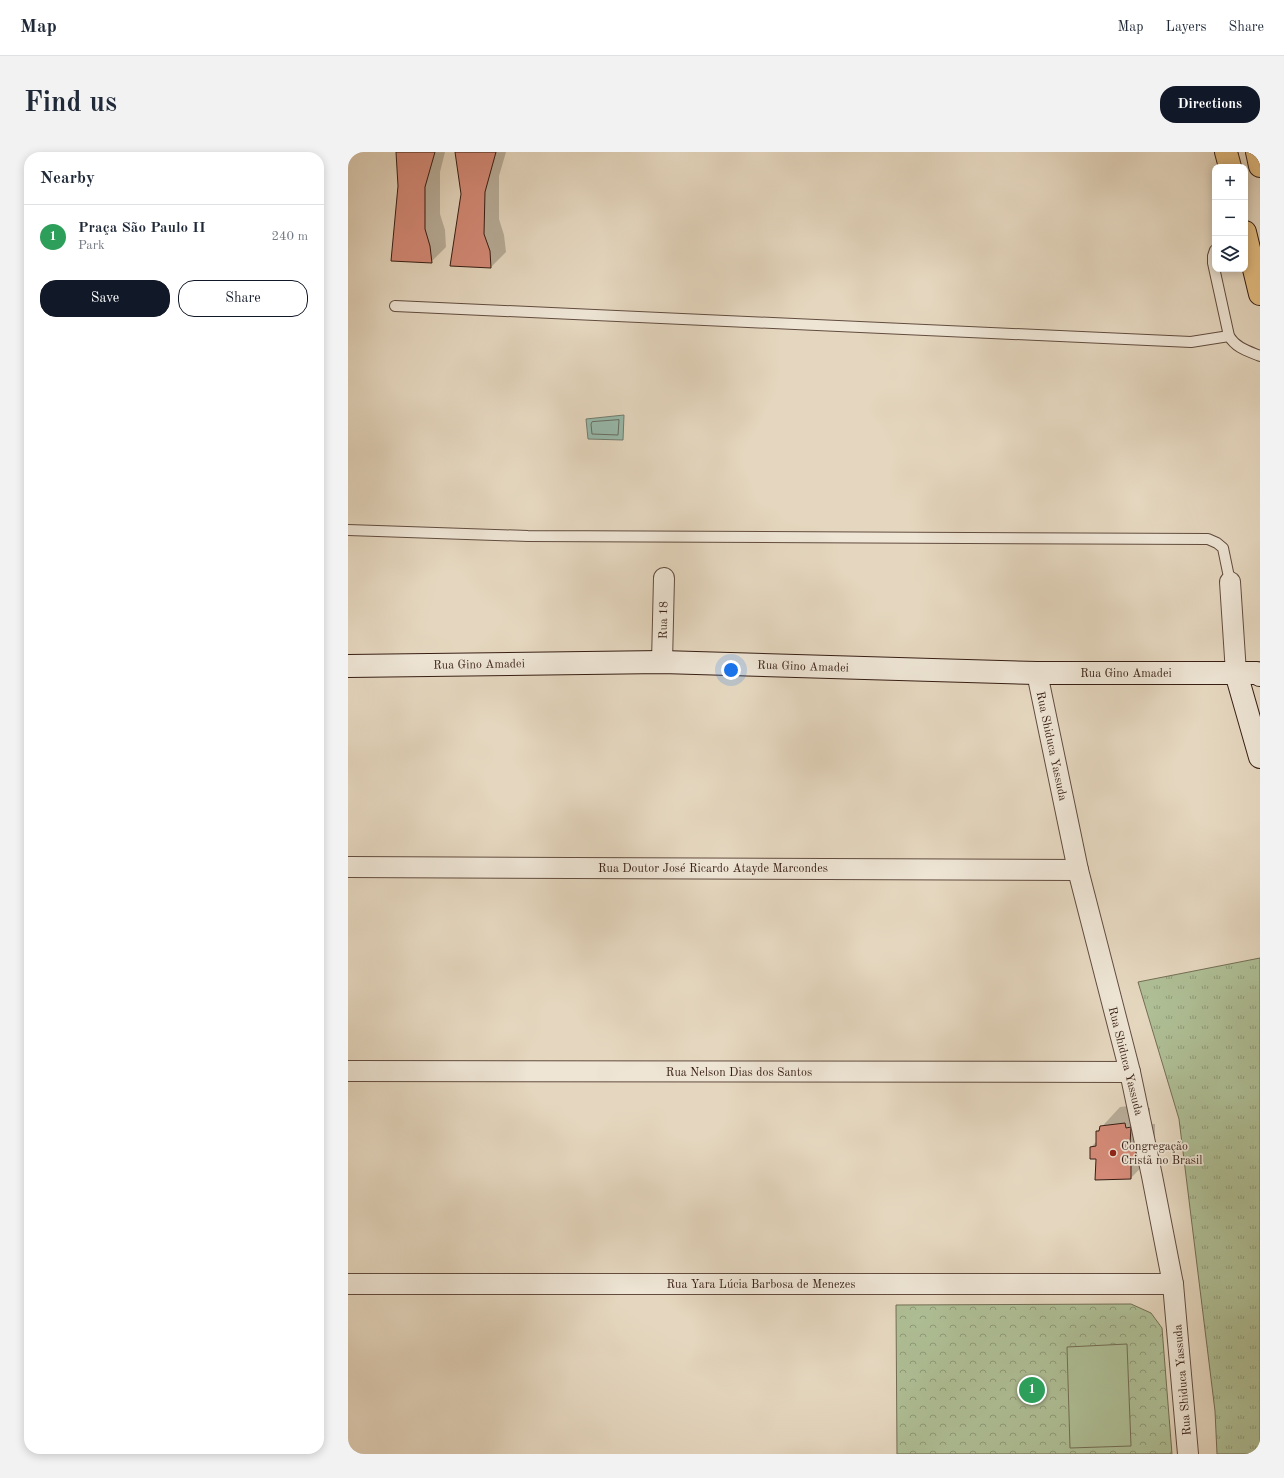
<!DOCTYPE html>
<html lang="en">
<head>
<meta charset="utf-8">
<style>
	:root { --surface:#fff; --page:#f2f2f3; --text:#1f2937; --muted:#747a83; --line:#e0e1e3; --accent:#111827 }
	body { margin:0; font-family:"Old Standard TT",serif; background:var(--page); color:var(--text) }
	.controls { position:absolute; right:12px; top:12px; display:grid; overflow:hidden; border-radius:8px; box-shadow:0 2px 10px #0003 }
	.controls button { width:36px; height:36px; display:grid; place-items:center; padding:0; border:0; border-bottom:1px solid var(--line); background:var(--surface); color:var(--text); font:20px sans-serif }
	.you { position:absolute; left:383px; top:518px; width:14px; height:14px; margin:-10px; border:3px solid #fff; border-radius:50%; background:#1a73e8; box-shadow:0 0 0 6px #1a73e833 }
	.badge { display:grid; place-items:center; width:26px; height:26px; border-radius:50%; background:var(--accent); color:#fff; font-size:13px; font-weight:700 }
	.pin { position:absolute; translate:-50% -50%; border:2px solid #fff; box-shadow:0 1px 4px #0006 }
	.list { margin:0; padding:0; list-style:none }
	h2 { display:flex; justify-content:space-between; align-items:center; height:52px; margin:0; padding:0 16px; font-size:17px }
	h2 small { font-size:13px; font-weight:400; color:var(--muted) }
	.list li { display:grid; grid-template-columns:26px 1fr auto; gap:12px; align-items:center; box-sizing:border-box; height:64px; padding:0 16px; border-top:1px solid var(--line) }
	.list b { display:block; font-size:15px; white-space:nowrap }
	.list p { margin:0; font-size:13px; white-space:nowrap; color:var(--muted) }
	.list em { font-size:13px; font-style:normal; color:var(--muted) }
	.actions { display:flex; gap:8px; padding:12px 16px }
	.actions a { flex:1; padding:9px 0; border:1px solid var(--accent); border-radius:16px; text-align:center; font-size:14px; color:var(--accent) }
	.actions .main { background:var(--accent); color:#fff }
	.icon { flex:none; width:22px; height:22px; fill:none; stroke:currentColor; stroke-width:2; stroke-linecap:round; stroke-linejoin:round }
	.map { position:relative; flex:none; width:912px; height:1302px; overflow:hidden; border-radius:16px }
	header { display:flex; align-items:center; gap:24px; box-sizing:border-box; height:56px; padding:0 20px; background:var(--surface); border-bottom:1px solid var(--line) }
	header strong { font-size:19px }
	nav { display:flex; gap:22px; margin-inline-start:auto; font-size:14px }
	.intro { display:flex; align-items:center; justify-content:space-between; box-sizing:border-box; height:96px; padding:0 24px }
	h1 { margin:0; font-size:28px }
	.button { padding:10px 18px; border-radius:16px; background:var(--accent); color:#fff; font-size:14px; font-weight:700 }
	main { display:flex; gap:24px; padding:0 24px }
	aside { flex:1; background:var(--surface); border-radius:16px; box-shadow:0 2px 10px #0003 }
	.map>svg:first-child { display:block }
	.grass { fill:url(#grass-tufts); stroke:#736e55 }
	.park { fill:url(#park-crowns); stroke:#736e55 }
	.pitch { fill:#afbf96; stroke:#736e55 }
	.water { fill:#97baac; stroke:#717c6f }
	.shadow { fill:#0003 }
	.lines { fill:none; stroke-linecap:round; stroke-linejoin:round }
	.shore { stroke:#676c60; stroke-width:1 }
	.building { fill:#d48a77; stroke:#371e14 }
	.lane-casing { stroke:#624c3f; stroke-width:12 }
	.street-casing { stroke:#624c3f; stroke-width:22 }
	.secondary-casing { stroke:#371e14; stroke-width:24 }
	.primary-casing { stroke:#371e14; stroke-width:24 }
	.lane { stroke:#eee5d5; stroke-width:10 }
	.street { stroke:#eee5d5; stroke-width:20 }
	.secondary { stroke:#eee5d5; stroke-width:22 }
	.primary { stroke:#e2bc80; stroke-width:22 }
	.poi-dot { fill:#8f2418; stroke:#eee5d5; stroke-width:1.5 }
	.labels { text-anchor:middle; stroke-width:3.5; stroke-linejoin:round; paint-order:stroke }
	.street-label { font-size:12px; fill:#371e14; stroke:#eee5d5 }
	.poi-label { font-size:12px; fill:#371e14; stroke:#eee5d5; text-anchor:start }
</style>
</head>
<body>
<header>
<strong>Map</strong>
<nav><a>Map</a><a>Layers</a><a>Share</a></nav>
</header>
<div class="intro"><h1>Find us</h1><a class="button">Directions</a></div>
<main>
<aside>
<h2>Nearby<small></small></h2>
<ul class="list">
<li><span class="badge" style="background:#2e9e5b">1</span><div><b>Praça São Paulo II</b><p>Park</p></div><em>240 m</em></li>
</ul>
<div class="actions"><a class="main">Save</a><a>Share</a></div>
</aside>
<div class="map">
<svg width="912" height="1302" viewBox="0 0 912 1302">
	<defs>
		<pattern id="grass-tufts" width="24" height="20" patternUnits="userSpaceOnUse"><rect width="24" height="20" fill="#afbf96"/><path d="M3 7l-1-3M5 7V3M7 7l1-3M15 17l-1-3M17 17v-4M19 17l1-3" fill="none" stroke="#8f9b79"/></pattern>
		<pattern id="park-crowns" width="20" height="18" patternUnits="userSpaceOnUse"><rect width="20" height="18" fill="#afbf96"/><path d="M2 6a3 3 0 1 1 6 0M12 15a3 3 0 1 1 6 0" fill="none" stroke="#8f9b79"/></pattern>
	</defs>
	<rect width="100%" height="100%" fill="#e5d7bf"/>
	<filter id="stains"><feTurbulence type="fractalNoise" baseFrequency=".005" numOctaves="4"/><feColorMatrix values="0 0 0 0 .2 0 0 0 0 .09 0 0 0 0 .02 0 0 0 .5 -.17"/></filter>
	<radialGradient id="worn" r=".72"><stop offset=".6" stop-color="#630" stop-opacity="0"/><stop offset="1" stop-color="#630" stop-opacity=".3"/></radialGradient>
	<!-- grass -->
	<polygon class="grass" points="912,806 912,1302 869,1302 867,1259 831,967 790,830"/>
	<!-- park -->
	<polygon class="park" points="783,1152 803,1161 814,1176 824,1302 549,1302 548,1153"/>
	<!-- pitch -->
	<polygon class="pitch" points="779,1192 783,1294 722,1296 719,1195"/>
	<!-- water -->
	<polygon class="water" points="276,263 275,288 240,287 238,267"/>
	<!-- shadow -->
	<g class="shadow">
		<polygon points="49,0 97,0 92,20 92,62 97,78 98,95 83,110"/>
		<polygon points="108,0 158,0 151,24 151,67 156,83 158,100 143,115 114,42"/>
		<polygon points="797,952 797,957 802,956 802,972 807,972 807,986 802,991 802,1006 783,1026 749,1006 743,995 749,989 749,980 772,955"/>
	</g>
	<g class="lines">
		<!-- shore -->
		<polygon class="shore" points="271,268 270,283 244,282 243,272 244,270"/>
	</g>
	<!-- building -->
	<g class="building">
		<polygon points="48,0 87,0 77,35 77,77 82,94 84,111 43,109 50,34"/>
		<polygon points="107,0 148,0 137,40 136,82 142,99 143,116 102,114 113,42"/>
		<polygon points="777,971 778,976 783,975 782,992 788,992 788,1006 783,1006 783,1027 747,1028 748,1007 742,1007 742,995 748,994 748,979 751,979 752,974"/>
	</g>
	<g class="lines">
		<defs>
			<g id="lane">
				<path d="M867,98l-2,6v7l16,73c7,12 19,15 31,20"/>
				<polyline points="47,154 843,190 881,184"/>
				<polyline points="0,378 180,384 860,387 869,391 875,396 882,430"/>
			</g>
			<g id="street">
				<polyline points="882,430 888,521"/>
				<polyline points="314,510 316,426"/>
				<polyline points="689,521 730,718 782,920 804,1024 825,1132 840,1302"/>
				<polyline points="0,715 730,718"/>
				<polyline points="0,919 782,920"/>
				<polyline points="0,1132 825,1132"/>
			</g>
			<g id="secondary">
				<polyline points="0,514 314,510 689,521 909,521 912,523"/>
				<polyline points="888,521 912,605"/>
			</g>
			<g id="primary">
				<polyline points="878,0 882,15"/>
				<polyline points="909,0 912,14"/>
				<polyline points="897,80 912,142"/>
			</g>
		</defs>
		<!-- lane casing -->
		<use href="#lane" class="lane-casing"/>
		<!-- street casing -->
		<use href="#street" class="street-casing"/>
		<!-- secondary casing -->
		<use href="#secondary" class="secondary-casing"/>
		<!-- primary casing -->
		<use href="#primary" class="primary-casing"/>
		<!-- lane -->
		<use href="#lane" class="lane"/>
		<!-- street -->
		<use href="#street" class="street"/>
		<!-- secondary -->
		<use href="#secondary" class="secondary"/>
		<!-- primary -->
		<use href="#primary" class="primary"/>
	</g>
	<!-- markers -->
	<circle class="poi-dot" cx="765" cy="1001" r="4"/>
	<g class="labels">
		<!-- street labels -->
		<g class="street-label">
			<text transform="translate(315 468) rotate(-89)" y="4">Rua 18</text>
			<text transform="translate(131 512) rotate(-1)" y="4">Rua Gino Amadei</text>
			<text transform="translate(455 514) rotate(2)" y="4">Rua Gino Amadei</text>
			<text x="778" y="525">Rua Gino Amadei</text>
			<text transform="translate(704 594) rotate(78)" y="4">Rua Shiduca Yassuda</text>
			<text x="365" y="720">Rua Doutor José Ricardo Atayde Marcondes</text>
			<text transform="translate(778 909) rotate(76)" y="4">Rua Shiduca Yassuda</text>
			<text x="391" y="924">Rua Nelson Dias dos Santos</text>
			<text x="413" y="1136">Rua Yara Lúcia Barbosa de Menezes</text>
			<text transform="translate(834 1228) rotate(-95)" y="4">Rua Shiduca Yassuda</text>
		</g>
		<!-- poi labels -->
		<g class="poi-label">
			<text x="773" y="998">Congregação<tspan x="773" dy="14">Cristã no Brasil</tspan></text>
		</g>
	</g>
	<rect width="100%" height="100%" filter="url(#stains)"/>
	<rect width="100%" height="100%" fill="url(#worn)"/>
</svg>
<div class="controls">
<button>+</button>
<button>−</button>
<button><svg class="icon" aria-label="layers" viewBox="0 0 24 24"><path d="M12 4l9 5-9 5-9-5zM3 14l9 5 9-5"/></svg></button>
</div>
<div class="you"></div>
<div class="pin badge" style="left:684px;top:1238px;background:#2e9e5b">1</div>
</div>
</main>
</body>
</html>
